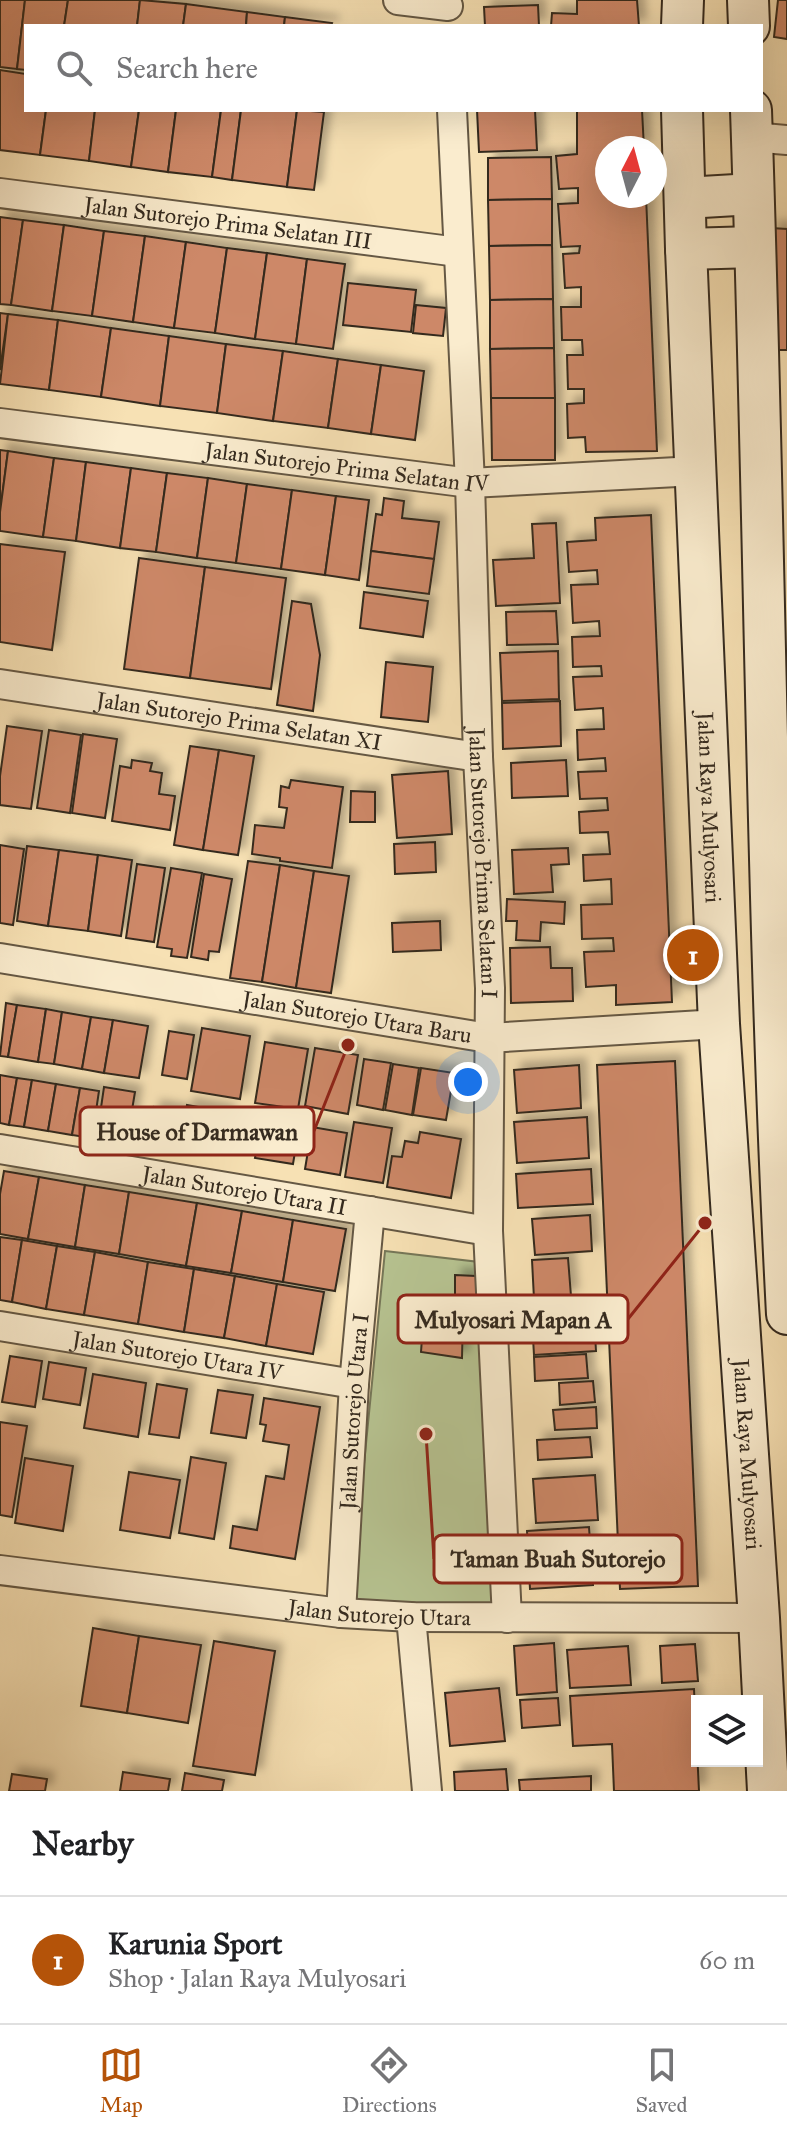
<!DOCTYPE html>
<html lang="en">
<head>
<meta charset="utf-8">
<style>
	:root { --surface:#fff; --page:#f2f2f2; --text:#202124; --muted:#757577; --line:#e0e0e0; --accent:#b45309 }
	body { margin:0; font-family:"IM FELL Great Primer",serif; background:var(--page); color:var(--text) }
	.controls { position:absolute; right:24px; bottom:24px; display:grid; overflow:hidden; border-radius:0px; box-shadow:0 8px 32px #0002 }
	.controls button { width:72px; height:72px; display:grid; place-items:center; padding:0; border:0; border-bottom:2px solid var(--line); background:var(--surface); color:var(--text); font:40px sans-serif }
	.compass { position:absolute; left:595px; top:136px; width:72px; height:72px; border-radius:50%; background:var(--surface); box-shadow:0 8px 32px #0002; rotate:6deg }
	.you { position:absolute; left:468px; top:1082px; width:28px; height:28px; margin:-20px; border:6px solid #fff; border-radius:50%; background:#1a73e8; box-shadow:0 0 0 12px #1a73e833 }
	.badge { display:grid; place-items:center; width:52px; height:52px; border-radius:50%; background:var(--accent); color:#fff; font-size:26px; font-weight:700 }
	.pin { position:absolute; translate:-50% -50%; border:4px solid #fff; box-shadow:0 2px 8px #0006 }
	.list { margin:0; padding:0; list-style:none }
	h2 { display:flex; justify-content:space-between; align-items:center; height:104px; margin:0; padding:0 32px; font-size:34px }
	h2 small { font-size:26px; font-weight:400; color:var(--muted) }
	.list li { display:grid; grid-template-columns:52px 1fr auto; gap:24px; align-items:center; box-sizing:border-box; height:128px; padding:0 32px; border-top:2px solid var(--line) }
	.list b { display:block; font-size:30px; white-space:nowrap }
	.list p { margin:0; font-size:26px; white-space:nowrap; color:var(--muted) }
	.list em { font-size:26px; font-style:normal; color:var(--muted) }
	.icon { flex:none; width:44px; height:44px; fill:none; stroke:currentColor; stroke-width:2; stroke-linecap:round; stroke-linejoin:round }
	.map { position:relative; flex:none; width:787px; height:1791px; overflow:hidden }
	.search { position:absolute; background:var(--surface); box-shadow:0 8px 32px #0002; left:24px; right:24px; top:24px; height:88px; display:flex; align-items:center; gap:20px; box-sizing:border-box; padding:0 28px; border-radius:0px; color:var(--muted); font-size:30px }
	.sheet { height:232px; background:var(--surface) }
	nav { display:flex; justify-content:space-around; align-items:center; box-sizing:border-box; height:112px; border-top:2px solid var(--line); background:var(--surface); font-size:22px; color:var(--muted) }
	nav a { display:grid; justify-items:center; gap:4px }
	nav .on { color:var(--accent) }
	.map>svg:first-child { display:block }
	.green { fill:#b7c492; stroke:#767758; stroke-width:2 }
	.building { fill:#cd8868; stroke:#342a1f; stroke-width:2; filter:url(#shadow) }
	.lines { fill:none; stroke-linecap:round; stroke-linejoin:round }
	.minor-casing { stroke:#655844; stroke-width:32 }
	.secondary-casing { stroke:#342a1f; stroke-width:44 }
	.minor { stroke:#faecce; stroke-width:28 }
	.secondary { stroke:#faecce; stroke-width:40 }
	.labels { text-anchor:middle; stroke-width:7; stroke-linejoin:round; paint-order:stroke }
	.street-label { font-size:22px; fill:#342a1f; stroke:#faecce }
	.leader { fill:none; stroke:#8f2418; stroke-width:3 }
	.callout-dot { fill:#8f2418; stroke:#faecce; stroke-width:3 }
	.callout { fill:#faecce; stroke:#8f2418; stroke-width:3 }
	.callout-label { font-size:24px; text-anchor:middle; font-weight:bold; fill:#342a1f }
</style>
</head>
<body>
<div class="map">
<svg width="787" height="1791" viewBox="0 0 787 1791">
	<defs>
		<filter id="shadow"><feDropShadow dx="7" dy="-7" stdDeviation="4" flood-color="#0004"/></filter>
	</defs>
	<rect width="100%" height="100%" fill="#f7e1b4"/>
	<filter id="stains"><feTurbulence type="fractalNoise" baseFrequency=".0025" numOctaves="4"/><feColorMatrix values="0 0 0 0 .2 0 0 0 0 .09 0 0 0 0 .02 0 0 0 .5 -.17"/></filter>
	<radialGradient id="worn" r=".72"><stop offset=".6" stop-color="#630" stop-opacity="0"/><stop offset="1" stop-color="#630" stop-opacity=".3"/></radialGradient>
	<!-- green -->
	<polygon class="green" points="385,1251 479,1262 493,1606 350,1606"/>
	<!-- building -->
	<g class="building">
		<polygon points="0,0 25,0 17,69 0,67"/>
		<polygon points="25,0 68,0 64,26 26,26 26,70 17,69"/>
		<polygon points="68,0 140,0 137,26 64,26"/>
		<polygon points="140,0 186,4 183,26 137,26"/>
		<polygon points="577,0 637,0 639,26 551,26 552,13 577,14"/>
		<polygon points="778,0 787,0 787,39 774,37"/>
		<polygon points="186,4 247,12 246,26 183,26"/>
		<polygon points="538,5 539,26 485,26 484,7"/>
		<polygon points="247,12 285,17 284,26 246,26"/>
		<polygon points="285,17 332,23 331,26 284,26"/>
		<polygon points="0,70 26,74 26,110 46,110 40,155 0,150"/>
		<polygon points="46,110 95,110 89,161 40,155"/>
		<polygon points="95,110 139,110 131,167 89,161"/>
		<polygon points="139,110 176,110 168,172 131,167"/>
		<polygon points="176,110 221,110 212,177 168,172"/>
		<polygon points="221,110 241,110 232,180 212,177"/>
		<polygon points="241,110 297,110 287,187 232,180"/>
		<polygon points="297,110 324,112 314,190 287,187"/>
		<polygon points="477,110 535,110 537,150 479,152"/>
		<polygon points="577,110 642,110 644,148 607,148 607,196 646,196 657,451 586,452 585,437 568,438 567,404 584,403 584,389 568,389 567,355 583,355 582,340 562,340 561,307 581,307 581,287 565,288 563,254 579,253 580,246 561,247 558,204 578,203 578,188 559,189 556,156 577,154"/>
		<polygon points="551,157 552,199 488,200 488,158"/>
		<polygon points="552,199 552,245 489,246 488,200"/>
		<polygon points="0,217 23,220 11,305 0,304"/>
		<polygon points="23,220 64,225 52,311 11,305"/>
		<polygon points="64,225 104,231 92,316 52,311"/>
		<polygon points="771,228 787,229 787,350 776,350"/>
		<polygon points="104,231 145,236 133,322 92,316"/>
		<polygon points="145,236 186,242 174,328 133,322"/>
		<polygon points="186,242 227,248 215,333 174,328"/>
		<polygon points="552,245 553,299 490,300 489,246"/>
		<polygon points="227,248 267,253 255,339 215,333"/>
		<polygon points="267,253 307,259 296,344 255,339"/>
		<polygon points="307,259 345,264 333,349 296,344"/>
		<polygon points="348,283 416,290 411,332 343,325"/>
		<polygon points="553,299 554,348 490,349 490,300"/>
		<polygon points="416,305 446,308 443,336 413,333"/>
		<polygon points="0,313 8,314 0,370"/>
		<polygon points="8,314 58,320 49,390 0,384"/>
		<polygon points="58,320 111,328 101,397 49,390"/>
		<polygon points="111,328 169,336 160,406 101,397"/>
		<polygon points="169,336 226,344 217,413 160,406"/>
		<polygon points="226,344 283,351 273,421 217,413"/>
		<polygon points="554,348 555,398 491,398 490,349"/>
		<polygon points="283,351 338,359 328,428 273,421"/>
		<polygon points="338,359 381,365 371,434 328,428"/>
		<polygon points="381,365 424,371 415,440 371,434"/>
		<polygon points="491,398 555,398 555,460 492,460"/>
		<polygon points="0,450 8,451 0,512"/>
		<polygon points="8,451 54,458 43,537 0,531 0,512"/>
		<polygon points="54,458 86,462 76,541 43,537"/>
		<polygon points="86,462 131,468 120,548 76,541"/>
		<polygon points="131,468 167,473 156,552 120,548"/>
		<polygon points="167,473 208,478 197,558 156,552"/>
		<polygon points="208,478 247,484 236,563 197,558"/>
		<polygon points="247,484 292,490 281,569 236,563"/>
		<polygon points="292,490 336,496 325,575 281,569"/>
		<polygon points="336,496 369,500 359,580 325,575"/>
		<polygon points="384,498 404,501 402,518 439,522 434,559 371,551 376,514 382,515"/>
		<polygon points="651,515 672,1002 616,1005 616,985 586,987 584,952 614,951 613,938 582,939 581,905 612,904 611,879 584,881 583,855 610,854 608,832 580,833 579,812 608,810 607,798 580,799 578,772 606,771 605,758 578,760 577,730 604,729 603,708 575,710 573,677 602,676 601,666 573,667 572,637 600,636 599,621 573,623 571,585 598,584 597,570 569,572 567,542 596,540 595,518"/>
		<polygon points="556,523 560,603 496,606 493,560 534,558 532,524"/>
		<polygon points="0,544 65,552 52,650 0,642"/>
		<polygon points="371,551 434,559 429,594 367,586"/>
		<polygon points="139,558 205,567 190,678 124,669"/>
		<polygon points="205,567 286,578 271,689 190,678"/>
		<polygon points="364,592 428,601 423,637 360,628"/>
		<polygon points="292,601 311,604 320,655 313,711 277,705"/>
		<polygon points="556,611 558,644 507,645 506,612"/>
		<polygon points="558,651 559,699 502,701 500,653"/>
		<polygon points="386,662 433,667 428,722 381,717"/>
		<polygon points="560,701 561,746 503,749 502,703"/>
		<polygon points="7,726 42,731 31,809 0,805 0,776"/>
		<polygon points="49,730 81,735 70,813 37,808"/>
		<polygon points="83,734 117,739 105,818 72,813"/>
		<polygon points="190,746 219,750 203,850 174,845"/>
		<polygon points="219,750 254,756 238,855 203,850"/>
		<polygon points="132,760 152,763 150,771 162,773 159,794 175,796 170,830 112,821 120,766 131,768"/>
		<polygon points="566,760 568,796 512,798 511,763"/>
		<polygon points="448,771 452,834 397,838 392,775"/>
		<polygon points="291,780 343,787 332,868 280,861 280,858 252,854 255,825 284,828 287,808 279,807 281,786 289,788"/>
		<polygon points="351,791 375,792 375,822 350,822"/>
		<polygon points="435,842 436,872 395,874 394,844"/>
		<polygon points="0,845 24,849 13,925 0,923"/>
		<polygon points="27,846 59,850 48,926 17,921"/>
		<polygon points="568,848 569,864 551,865 553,892 514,894 512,850"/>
		<polygon points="59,850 98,855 88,931 48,926"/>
		<polygon points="98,855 132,860 121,936 88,931"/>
		<polygon points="248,861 280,865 262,982 230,978"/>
		<polygon points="137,864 165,868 154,942 126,938"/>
		<polygon points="280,865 314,871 296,988 262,982"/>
		<polygon points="171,868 202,873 187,958 171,956 172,949 157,947"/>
		<polygon points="314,871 349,876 331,993 296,988"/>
		<polygon points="204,874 232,879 219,952 209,951 208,960 191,957"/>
		<polygon points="507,899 565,902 564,924 541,922 540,941 516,940 517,921 506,921"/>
		<polygon points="440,921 441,950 393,952 392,923"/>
		<polygon points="550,947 551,968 572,968 573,1001 511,1003 510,948"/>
		<polygon points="6,1003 17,1005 8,1057 0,1056"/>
		<polygon points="17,1005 46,1009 38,1062 8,1057"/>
		<polygon points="46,1009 62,1012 54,1064 38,1062"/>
		<polygon points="62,1012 91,1017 82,1069 54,1064"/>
		<polygon points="91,1017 113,1020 104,1073 82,1069"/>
		<polygon points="113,1020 148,1026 139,1078 104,1073"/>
		<polygon points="202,1028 250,1036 240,1099 191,1091"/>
		<polygon points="169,1031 194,1035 187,1079 162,1075"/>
		<polygon points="265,1042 308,1049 298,1109 255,1103"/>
		<polygon points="315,1048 358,1055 348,1114 305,1106"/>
		<polygon points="364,1059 391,1063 383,1110 357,1105"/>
		<polygon points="675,1061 698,1586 620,1589 597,1065"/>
		<polygon points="393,1064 419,1068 412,1115 385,1110"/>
		<polygon points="579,1065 581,1108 517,1113 514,1070"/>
		<polygon points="421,1068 454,1073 446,1120 413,1115"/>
		<polygon points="0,1075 17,1078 9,1125 0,1123"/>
		<polygon points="17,1078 32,1080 24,1127 9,1125"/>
		<polygon points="32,1080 56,1084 48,1131 24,1127"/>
		<polygon points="56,1084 80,1088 72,1135 48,1131"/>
		<polygon points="104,1087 135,1092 127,1140 97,1135"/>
		<polygon points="80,1088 99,1091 92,1138 72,1135"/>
		<polygon points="187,1105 228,1112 221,1154 180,1147"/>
		<polygon points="154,1107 182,1112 176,1148 148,1143"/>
		<polygon points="263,1109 301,1115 293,1164 255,1158"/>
		<polygon points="587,1117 589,1158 517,1163 514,1122"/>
		<polygon points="354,1122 392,1128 383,1183 345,1177"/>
		<polygon points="312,1127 347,1133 340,1175 305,1169"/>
		<polygon points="420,1132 461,1139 451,1198 387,1187 392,1156 402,1157 405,1141 418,1143"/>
		<polygon points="591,1169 593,1204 518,1208 516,1174"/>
		<polygon points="4,1171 39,1177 28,1239 0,1234 0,1194"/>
		<polygon points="39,1177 85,1185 75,1247 28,1239"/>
		<polygon points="85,1185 129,1192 119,1254 75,1247"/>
		<polygon points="129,1192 197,1203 186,1266 119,1254"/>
		<polygon points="197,1203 242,1211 231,1273 186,1266"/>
		<polygon points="242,1211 293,1220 283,1282 231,1273"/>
		<polygon points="590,1215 592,1251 535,1255 532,1219"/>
		<polygon points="293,1220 346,1229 335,1291 283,1282"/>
		<polygon points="0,1237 22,1240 12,1302 0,1300"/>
		<polygon points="22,1240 57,1246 46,1309 12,1302"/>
		<polygon points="57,1246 95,1252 84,1315 46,1309"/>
		<polygon points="95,1252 148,1262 138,1324 84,1315"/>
		<polygon points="568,1258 571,1296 534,1299 532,1260"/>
		<polygon points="148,1262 194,1269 184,1332 138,1324"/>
		<polygon points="194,1269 235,1276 224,1338 184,1332"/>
		<polygon points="455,1275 476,1276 477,1298 455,1299"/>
		<polygon points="235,1276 277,1284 266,1346 224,1338"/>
		<polygon points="277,1284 324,1292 313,1354 266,1346"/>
		<polygon points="424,1311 463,1313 462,1358 421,1352"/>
		<polygon points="595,1334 596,1351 534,1355 533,1338"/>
		<polygon points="586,1354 588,1378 535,1381 534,1357"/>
		<polygon points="10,1356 42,1361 35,1407 2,1402"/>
		<polygon points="49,1362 86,1368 80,1405 43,1399"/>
		<polygon points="93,1374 146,1383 138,1437 84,1428"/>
		<polygon points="593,1381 595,1402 560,1405 559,1383"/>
		<polygon points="157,1384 187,1389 179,1438 149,1434"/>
		<polygon points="218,1390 253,1395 246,1438 211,1433"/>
		<polygon points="264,1398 320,1407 295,1559 230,1548 233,1526 257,1530 266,1476 284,1479 289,1445 263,1441 266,1425 260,1424"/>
		<polygon points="596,1407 597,1428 555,1430 553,1410"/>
		<polygon points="0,1422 27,1426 12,1517 0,1515"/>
		<polygon points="590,1437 592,1457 538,1460 537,1440"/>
		<polygon points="191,1457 226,1463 214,1539 179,1533"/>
		<polygon points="25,1458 73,1466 63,1531 15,1523"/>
		<polygon points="129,1472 180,1480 170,1538 120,1530"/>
		<polygon points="595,1475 598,1520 536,1523 533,1479"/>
		<polygon points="589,1527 593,1585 530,1589 527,1531"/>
		<polygon points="93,1628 139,1636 127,1713 81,1706"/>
		<polygon points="139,1636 201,1645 188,1723 127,1713"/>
		<polygon points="214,1641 275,1651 255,1775 193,1766"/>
		<polygon points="554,1643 557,1692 517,1695 514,1646"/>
		<polygon points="695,1644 698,1681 662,1683 660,1646"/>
		<polygon points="628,1646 631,1685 570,1688 567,1650"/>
		<polygon points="499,1688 505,1741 450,1746 445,1693"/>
		<polygon points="694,1689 699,1791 614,1791 612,1744 573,1746 570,1696"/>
		<polygon points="558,1698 560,1725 522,1728 520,1700"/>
		<polygon points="506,1769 508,1791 455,1791 454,1772"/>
		<polygon points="123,1772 170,1779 168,1791 120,1791"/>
		<polygon points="185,1773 224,1780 222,1791 182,1791"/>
		<polygon points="12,1774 47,1779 45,1791 9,1791"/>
		<polygon points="591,1776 591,1791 520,1791 519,1780"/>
	</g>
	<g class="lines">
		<defs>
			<g id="minor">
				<polyline points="398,0 448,6"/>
				<path id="s1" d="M452,110l18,373 8,274 12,231 -2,243 19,387"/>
				<polyline points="752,137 787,140"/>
				<path id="s2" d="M0,193l458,59"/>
				<path id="s3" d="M0,423l470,60 226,-12"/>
				<path id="s4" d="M0,684l478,73"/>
				<path id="s5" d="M0,958l488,80 231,-14"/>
				<path id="s6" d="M0,1149l488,82"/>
				<path id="s7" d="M0,1326l354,58"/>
				<path id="s8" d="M0,1570l341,43 70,4 348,1"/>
				<path id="s9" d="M341,1613l13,-229 16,-173"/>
				<polyline points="411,1617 427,1791"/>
			</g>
			<g id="secondary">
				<polyline points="748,0 749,26"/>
				<polyline points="682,26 683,0"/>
				<path id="s10" d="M682,110l4,139 33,775 40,594 9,173"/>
				<path d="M751,110c14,401 15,803 36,1204"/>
				<polyline points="685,198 753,194"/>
				<polyline points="686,249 754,247"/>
			</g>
		</defs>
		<!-- minor casing -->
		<use href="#minor" class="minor-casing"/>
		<!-- secondary casing -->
		<use href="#secondary" class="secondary-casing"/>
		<!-- minor -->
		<use href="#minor" class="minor"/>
		<!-- secondary -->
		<use href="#secondary" class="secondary"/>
	</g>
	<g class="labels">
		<!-- street labels -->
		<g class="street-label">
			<text dy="8" stroke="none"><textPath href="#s2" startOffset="230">Jalan Sutorejo Prima Selatan III</textPath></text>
			<text dy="8" stroke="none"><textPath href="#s3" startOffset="350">Jalan Sutorejo Prima Selatan IV</textPath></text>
			<text dy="8" stroke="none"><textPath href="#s4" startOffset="242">Jalan Sutorejo Prima Selatan XI</textPath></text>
			<text dy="8" stroke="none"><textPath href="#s10" startOffset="698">Jalan Raya Mulyosari</textPath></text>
			<text dy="8" stroke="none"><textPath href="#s1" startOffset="754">Jalan Sutorejo Prima Selatan I</textPath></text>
			<text dy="8" stroke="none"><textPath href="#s5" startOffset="362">Jalan Sutorejo Utara Baru</textPath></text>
			<text dy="8" stroke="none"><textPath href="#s6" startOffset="248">Jalan Sutorejo Utara II</textPath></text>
			<text dy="8" stroke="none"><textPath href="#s7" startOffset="180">Jalan Sutorejo Utara IV</textPath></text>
			<text dy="8" stroke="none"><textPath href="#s9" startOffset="202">Jalan Sutorejo Utara I</textPath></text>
			<text dy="8" stroke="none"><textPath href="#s10" startOffset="1346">Jalan Raya Mulyosari</textPath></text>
			<text dy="8" stroke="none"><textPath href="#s8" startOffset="382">Jalan Sutorejo Utara</textPath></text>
		</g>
	</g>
	<!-- callouts -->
	<path class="leader" d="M348 1045L314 1131M705 1223L628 1319M426 1434L434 1559"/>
	<g class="callout-dot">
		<circle cx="348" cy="1045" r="8"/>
		<circle cx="705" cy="1223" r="8"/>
		<circle cx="426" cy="1434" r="8"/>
	</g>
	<g class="callout">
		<rect x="80" y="1107" width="234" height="48" rx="8"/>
		<rect x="398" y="1295" width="230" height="48" rx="8"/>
		<rect x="434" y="1535" width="248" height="48" rx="8"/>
	</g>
	<g class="callout-label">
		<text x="197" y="1140">House of Darmawan</text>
		<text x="513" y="1328">Mulyosari Mapan A</text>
		<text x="558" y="1567">Taman Buah Sutorejo</text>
	</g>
	<rect width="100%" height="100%" filter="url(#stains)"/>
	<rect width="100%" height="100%" fill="url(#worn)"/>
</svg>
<div class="controls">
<button><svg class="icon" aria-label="layers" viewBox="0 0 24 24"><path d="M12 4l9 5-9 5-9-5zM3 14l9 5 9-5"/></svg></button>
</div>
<svg class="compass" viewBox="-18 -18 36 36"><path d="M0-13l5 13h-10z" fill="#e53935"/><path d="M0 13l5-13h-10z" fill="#757577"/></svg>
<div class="you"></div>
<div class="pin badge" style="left:693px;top:955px">1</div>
<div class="search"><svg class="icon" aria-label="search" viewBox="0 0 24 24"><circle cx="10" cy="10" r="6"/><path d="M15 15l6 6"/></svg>Search here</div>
</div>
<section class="sheet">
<h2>Nearby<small></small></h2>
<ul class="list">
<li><span class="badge">1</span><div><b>Karunia Sport</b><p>Shop · Jalan Raya Mulyosari</p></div><em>60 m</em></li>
</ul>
</section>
<nav>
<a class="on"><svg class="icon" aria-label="map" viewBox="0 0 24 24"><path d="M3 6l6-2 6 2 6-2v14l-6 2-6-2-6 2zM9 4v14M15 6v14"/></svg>Map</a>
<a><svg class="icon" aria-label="directions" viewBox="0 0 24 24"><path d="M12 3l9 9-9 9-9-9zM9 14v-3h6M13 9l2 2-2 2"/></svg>Directions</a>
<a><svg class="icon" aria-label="saved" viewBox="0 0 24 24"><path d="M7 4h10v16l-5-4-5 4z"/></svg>Saved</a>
</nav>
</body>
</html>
